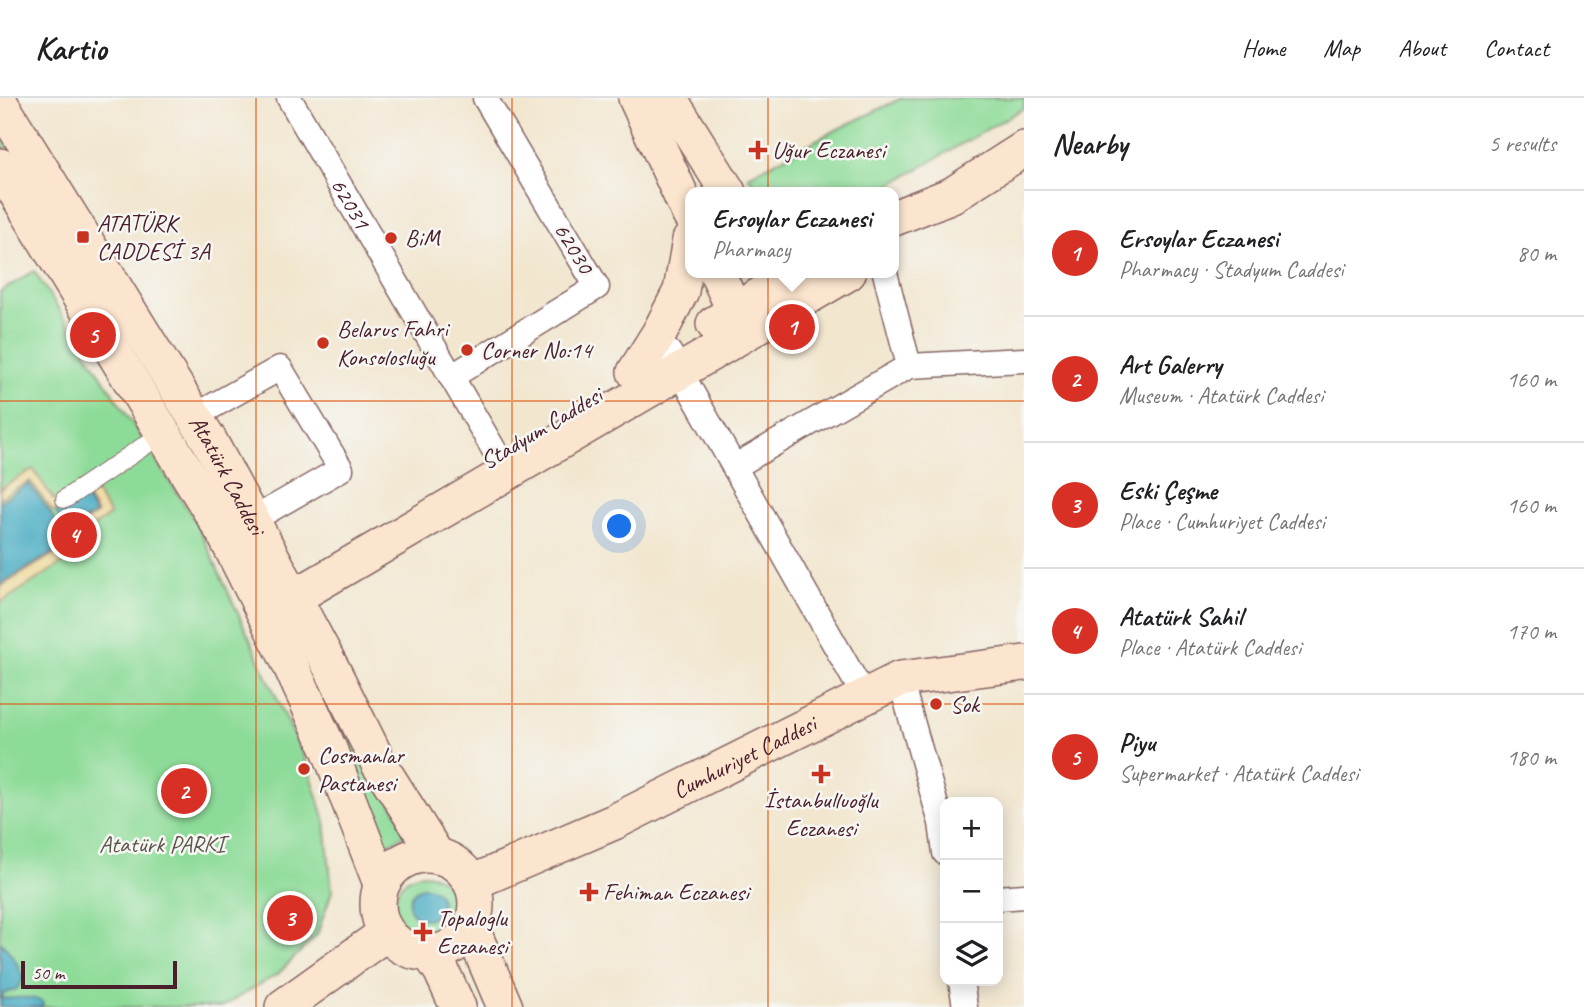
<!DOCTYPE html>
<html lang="en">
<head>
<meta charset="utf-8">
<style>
	:root { --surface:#fff; --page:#f6f6f6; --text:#202124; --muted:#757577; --line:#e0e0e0; --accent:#d93025 }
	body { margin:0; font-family:Caveat,sans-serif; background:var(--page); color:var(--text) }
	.controls { position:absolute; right:21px; bottom:21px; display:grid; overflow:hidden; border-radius:14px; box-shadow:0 4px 18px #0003 }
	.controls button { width:63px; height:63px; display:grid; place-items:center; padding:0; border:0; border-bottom:2px solid var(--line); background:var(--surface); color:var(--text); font:35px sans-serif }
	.scale { position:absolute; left:21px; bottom:18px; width:156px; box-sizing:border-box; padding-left:7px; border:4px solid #4a1f2b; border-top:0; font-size:19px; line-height:24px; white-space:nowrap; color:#4a1f2b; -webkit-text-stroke:5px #f6f6f2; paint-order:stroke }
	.you { position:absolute; left:620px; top:429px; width:24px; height:24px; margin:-18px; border:5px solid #fff; border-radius:50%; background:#1a73e8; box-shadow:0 0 0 10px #1a73e833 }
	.badge { display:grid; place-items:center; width:46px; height:46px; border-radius:50%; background:var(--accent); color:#fff; font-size:23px; font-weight:700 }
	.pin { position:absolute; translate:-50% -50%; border:4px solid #fff; box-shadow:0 2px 7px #0006 }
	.popup { position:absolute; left:685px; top:89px; width:214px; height:91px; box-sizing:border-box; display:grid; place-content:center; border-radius:14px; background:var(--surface); filter:drop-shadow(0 2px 5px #0005); font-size:23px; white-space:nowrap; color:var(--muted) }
	.popup b { font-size:26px; color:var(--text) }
	.popup::after { content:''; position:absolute; left:50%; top:100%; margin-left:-14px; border:14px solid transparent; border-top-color:var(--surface) }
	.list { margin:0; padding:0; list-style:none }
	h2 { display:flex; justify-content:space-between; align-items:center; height:91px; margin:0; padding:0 28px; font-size:30px }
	h2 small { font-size:23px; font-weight:400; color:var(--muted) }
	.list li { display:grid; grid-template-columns:46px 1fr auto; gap:21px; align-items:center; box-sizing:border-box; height:126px; padding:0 28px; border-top:2px solid var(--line) }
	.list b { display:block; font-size:26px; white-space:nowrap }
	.list p { margin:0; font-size:23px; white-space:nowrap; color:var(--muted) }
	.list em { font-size:23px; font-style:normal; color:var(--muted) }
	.icon { flex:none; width:38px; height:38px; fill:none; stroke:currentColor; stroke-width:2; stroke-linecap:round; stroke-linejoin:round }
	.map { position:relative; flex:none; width:1024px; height:909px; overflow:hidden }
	header { display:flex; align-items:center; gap:42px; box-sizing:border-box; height:98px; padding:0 35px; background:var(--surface); border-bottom:2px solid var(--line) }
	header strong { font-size:33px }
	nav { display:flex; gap:38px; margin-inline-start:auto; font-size:24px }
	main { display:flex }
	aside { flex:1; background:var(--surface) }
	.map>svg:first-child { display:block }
	.green { fill:#8ddb98; stroke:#6c7d62; stroke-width:2 }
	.sand { fill:#eeda9e; stroke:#9c7c64; stroke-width:2 }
	.water { fill:#44abc3; stroke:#476577; stroke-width:2 }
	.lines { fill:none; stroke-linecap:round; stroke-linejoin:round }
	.pedestrian-casing { stroke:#856564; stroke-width:20 }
	.minor-casing { stroke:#856564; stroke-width:27 }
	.secondary-casing { stroke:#856564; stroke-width:38 }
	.pedestrian { stroke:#fff; stroke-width:18 }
	.minor { stroke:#fff; stroke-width:24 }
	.secondary { stroke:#fce5cf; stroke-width:35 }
	.grid { fill:none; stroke:#e0560e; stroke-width:2; stroke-opacity:0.55 }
	.poi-dot { fill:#c8321e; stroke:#f6f6f2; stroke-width:2.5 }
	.labels { text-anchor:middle; stroke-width:5; stroke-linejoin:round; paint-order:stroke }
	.poi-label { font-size:24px; fill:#4a1f2b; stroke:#f6f6f2; text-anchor:start }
	.street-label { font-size:24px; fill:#4a1f2b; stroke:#f6f6f2 }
	.park-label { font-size:24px; fill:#5e574c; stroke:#f6f6f2 }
</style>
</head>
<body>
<header>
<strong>Kartio</strong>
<nav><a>Home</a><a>Map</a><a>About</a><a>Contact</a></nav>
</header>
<main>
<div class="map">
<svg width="1024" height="909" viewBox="0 0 1024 909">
	<rect width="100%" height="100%" fill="#f6f6f2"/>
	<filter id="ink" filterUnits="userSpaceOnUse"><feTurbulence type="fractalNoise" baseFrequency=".0143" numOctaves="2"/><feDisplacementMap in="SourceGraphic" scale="14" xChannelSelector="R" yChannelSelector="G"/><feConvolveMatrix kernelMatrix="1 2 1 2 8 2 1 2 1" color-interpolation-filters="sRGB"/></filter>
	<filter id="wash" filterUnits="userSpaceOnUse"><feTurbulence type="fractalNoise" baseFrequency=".00686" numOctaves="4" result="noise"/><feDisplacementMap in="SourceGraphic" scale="28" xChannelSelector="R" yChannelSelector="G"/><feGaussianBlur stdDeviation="1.57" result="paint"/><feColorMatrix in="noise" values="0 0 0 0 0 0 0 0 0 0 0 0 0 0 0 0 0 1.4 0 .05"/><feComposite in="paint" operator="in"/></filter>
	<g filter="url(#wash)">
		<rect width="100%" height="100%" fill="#f2e6cf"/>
		<!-- green -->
		<g class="green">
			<polygon points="902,0 1024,0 1024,10 878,94 760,94 748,78 826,37"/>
			<polygon points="0,25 229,408 408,735 379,752 223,411 0,42"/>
			<polygon points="34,173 196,424 309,670 325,723 332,793 317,837 278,876 221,909 0,909 0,194"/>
			<circle cx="424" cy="805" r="29"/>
		</g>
		<!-- sand -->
		<polygon class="sand" points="33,371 54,402 88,382 110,417 79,439 86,450 0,505 0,489 72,445 66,436 97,416 84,394 53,414 30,383 0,400 0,391"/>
		<!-- water -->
		<g class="water">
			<polygon points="29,386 49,413 69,445 0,486 0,404"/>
			<polygon points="84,398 95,416 67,432 56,414"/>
			<circle cx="425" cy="805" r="16"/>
			<path d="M0,844c12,11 19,22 23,37l-6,10 -14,5 -1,5c12,-1 31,-4 41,4v4h-43z"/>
		</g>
	</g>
	<g filter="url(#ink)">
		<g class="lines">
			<defs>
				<polyline id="pedestrian" points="65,401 153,342"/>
				<g id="minor">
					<path id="s1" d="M289,0l208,357"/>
					<polyline points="669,254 864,598"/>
					<polyline points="909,268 1024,262"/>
					<polyline points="451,279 597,189 485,0"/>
					<polyline points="195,318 280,270 341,371 252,422"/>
					<polyline points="734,369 909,268 885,175"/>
					<polyline points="900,581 941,725 945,755"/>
					<polyline points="998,800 1024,798"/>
					<polyline points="961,883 965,909"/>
				</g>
				<g id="secondary">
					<polyline points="636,0 690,117"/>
					<polyline points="669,0 728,94"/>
					<path id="s2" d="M0,5l209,337 124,231 46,93 58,92"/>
					<polyline points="0,68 224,435 289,564 329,651 381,786"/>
					<polyline points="894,120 952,97 1024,51"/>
					<polyline points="717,175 735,214"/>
					<polyline points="714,226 796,175"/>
					<polyline points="635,274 660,234 681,193 690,142"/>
					<polyline points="293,500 848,175"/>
					<circle cx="427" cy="806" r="49"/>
					<path id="s3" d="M471,785l143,-61 286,-143 124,-16"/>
					<polyline points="471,829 505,909"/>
					<polyline points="430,856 441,872 458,909"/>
					<polyline points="283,909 386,835"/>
				</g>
			</defs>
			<!-- pedestrian casing -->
			<use href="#pedestrian" class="pedestrian-casing"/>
			<!-- minor casing -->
			<use href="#minor" class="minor-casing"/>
			<!-- secondary casing -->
			<use href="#secondary" class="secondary-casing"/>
			<!-- pedestrian -->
			<use href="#pedestrian" class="pedestrian"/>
			<!-- minor -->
			<use href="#minor" class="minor"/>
			<!-- secondary -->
			<use href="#secondary" class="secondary"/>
		</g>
	</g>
	<!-- grid -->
	<path class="grid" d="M256,0v909M512,0v909M768,0v909M0,303h1024M0,606h1024"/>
	<!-- markers -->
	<g class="poi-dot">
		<path d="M754.5 41.5h7v7h7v7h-7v7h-7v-7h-7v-7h7z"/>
		<rect x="76" y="132" width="14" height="14" rx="3.5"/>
		<circle cx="391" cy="140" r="7"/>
		<circle cx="323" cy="245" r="7"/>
		<circle cx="467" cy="252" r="7"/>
		<circle cx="936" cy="606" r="7"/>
		<circle cx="304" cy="671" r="7"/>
		<path d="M817.5 665.5h7v7h7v7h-7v7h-7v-7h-7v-7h7z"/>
		<path d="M585.5 783.5h7v7h7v7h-7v7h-7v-7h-7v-7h7z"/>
		<path d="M419.5 823.5h7v7h7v7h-7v7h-7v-7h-7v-7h7z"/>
	</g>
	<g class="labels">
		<!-- poi labels -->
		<g class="poi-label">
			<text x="772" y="60">Uğur Eczanesi</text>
			<text x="97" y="133">ATATÜRK<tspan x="97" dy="28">CADDESİ 3A</tspan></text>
			<text x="405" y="148">BiM</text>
			<text x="337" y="239">Belarus Fahri<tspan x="337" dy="28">Konsolosluğu</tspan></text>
			<text x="481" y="260">Corner No:14</text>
			<text x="950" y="614">Sok</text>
			<text x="318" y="665">Cosmanlar<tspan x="318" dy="28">Pastanesi</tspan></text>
			<text x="821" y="710" text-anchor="middle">İstanbulluoğlu<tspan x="821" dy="28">Eczanesi</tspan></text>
			<text x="603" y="802">Fehiman Eczanesi</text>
			<text x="437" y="828">Topaloglu<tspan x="437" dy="28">Eczanesi</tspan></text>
		</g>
		<!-- street labels -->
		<g class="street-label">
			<text dy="8" stroke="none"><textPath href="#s1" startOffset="122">62031</textPath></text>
			<text transform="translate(574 150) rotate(59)" y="8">62030</text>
			<text transform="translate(541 330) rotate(-31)" y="8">Stadyum Caddesi</text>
			<text dy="8" stroke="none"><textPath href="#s2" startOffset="436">Atatürk Caddesi</textPath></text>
			<text dy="8" stroke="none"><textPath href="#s3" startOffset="301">Cumhuriyet Caddesi</textPath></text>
		</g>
		<!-- park labels -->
		<g class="park-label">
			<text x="162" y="754">Atatürk PARKI</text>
		</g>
	</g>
</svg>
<div class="controls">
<button>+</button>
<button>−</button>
<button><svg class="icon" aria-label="layers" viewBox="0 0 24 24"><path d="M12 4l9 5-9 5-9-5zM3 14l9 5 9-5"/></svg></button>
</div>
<div class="scale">50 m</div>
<div class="you"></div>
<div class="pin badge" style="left:792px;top:229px">1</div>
<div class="popup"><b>Ersoylar Eczanesi</b>Pharmacy</div>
<div class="pin badge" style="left:184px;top:693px">2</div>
<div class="pin badge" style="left:290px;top:820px">3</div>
<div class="pin badge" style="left:74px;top:437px">4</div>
<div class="pin badge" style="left:93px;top:237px">5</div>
</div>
<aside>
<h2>Nearby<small>5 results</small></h2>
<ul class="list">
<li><span class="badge">1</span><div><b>Ersoylar Eczanesi</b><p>Pharmacy · Stadyum Caddesi</p></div><em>80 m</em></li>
<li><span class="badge">2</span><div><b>Art Galerry</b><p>Museum · Atatürk Caddesi</p></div><em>160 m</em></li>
<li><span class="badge">3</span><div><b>Eski Çeşme</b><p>Place · Cumhuriyet Caddesi</p></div><em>160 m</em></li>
<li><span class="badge">4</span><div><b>Atatürk Sahil</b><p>Place · Atatürk Caddesi</p></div><em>170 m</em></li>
<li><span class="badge">5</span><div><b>Piyu</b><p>Supermarket · Atatürk Caddesi</p></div><em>180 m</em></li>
</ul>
</aside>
</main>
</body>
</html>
